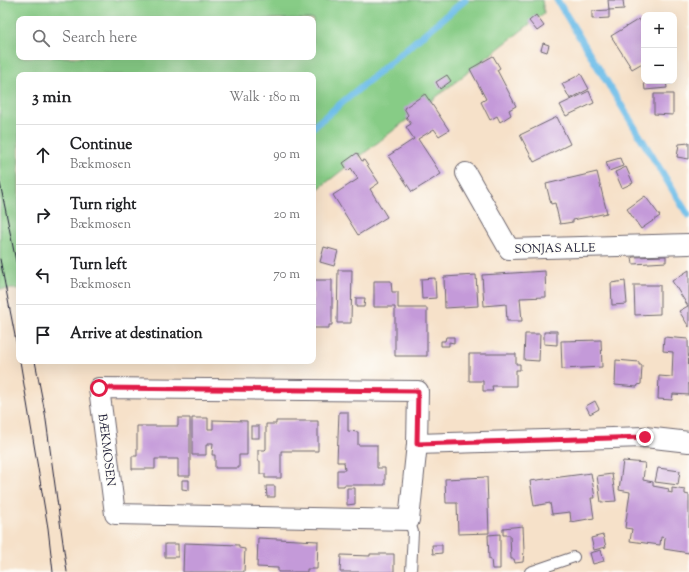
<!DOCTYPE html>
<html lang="en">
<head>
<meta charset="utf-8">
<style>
	:root { --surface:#fff; --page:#f6f6f6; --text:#202124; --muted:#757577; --line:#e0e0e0 }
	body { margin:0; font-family:"Sorts Mill Goudy",serif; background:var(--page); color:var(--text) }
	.controls { position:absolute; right:12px; top:12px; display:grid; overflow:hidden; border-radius:8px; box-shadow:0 4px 16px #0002 }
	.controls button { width:36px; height:36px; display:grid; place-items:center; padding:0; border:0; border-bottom:1px solid var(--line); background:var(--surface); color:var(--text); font:20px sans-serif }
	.stop { position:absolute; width:12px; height:12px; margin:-9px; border:3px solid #e11d48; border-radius:50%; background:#fff }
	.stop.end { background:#e11d48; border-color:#fff; box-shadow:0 1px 4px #0008 }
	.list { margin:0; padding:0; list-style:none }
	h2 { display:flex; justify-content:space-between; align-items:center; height:52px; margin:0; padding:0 16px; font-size:17px }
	h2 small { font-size:13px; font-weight:400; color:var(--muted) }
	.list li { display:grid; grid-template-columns:26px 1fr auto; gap:12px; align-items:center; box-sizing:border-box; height:60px; padding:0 16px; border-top:1px solid var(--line) }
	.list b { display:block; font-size:15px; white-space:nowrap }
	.list p { margin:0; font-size:13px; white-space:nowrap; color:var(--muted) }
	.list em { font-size:13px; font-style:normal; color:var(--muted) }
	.icon { flex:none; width:22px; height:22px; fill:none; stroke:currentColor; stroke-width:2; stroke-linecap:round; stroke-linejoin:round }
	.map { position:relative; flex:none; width:689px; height:572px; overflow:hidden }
	.search { position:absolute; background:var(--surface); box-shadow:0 4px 16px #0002; left:16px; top:16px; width:300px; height:44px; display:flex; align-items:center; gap:10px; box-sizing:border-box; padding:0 14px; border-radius:8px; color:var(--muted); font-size:15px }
	.panel { position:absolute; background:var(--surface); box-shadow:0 4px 16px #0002; left:16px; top:72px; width:300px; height:292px; border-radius:8px }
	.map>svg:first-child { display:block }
	.green { fill:#87cc86; stroke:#547760; fill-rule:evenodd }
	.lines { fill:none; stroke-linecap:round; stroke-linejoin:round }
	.stream { stroke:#6ebee9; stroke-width:7 }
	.building { fill:#c49ad9 }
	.lane-casing { stroke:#6c656d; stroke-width:12 }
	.street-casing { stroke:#6c656d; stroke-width:22 }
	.lane { stroke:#fff; stroke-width:10 }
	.street { stroke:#fff; stroke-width:20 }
	.tram { stroke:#22223b; stroke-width:1 }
	.route { stroke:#e11d48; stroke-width:5 }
	.labels { text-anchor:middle; stroke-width:3; stroke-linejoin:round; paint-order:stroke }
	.street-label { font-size:12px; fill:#22223b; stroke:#fdfcf7 }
</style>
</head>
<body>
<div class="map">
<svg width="689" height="572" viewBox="0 0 689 572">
	<rect width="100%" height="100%" fill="#fdfcf7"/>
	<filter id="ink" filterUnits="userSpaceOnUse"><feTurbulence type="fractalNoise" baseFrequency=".025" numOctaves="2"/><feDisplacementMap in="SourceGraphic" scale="8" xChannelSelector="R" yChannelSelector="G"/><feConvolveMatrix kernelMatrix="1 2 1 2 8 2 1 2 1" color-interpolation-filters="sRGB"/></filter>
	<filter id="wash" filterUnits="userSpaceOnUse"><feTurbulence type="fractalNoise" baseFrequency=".012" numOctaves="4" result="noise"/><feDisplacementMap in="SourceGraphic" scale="16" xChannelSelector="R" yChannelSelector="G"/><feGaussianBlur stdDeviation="0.9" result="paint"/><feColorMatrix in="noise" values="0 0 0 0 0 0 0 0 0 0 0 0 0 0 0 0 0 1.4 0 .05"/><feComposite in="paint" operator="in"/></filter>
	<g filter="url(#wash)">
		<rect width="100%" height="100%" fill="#f6e1c9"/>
		<!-- green -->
		<path class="green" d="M0,0h542l2,13 -231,180v-118h-294v214h-19zM19,19h294v38h-294z"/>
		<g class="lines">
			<!-- stream -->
			<g class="stream">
				<polyline points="557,0 688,215"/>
				<polyline points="313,127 465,0"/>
			</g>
		</g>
		<g id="blocks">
			<!-- building -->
			<g class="building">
				<polygon points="608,0 623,0 624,9 609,10"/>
				<polygon points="609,10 609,18 592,19 592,11"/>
				<polygon points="536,15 544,26 537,31 529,21"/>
				<polygon points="639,19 644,27 644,62 632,69 611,36"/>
				<polygon points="543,43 549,45 547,52 541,50"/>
				<polygon points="493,56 500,68 497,70 516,106 509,110 511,115 500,122 497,116 490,120 481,102 486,99 470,69"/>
				<polygon points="581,74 589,89 570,99 562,84"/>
				<polygon points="447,75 451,81 440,89 436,82"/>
				<polygon points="644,81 666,81 667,88 645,90"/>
				<polygon points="589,91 594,103 566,116 560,105"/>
				<polygon points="425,94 449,130 439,136 434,129 418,139 441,174 412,192 388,156 414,139 406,127 411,124 406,117 408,115 404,108"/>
				<polygon points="654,94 673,94 673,115 654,114"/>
				<polygon points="557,117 570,144 534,162 520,135"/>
				<polygon points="689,143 689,159 677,157 679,144"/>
				<polygon points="357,153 362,161 364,160 379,183 370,189 387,217 358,235 333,195 358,179 351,168 348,171 343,163"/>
				<polygon points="620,158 623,166 609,171 606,162"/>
				<polygon points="626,167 633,183 622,188 615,172"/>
				<polygon points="597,172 607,213 573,220 573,222 560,224 555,203 551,204 546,184"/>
				<polygon points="645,196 660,216 641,229 627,209"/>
				<polygon points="324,247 338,251 334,266 320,262"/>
				<polygon points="666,256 666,262 633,264 632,257"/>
				<polygon points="338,270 352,270 351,323 337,323"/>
				<polygon points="689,270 689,327 679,311 688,306 672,281"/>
				<polygon points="545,271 546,297 520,298 522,321 507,321 506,304 484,306 482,275"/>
				<polygon points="476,275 478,306 445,308 444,277"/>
				<polygon points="435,278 436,298 422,299 421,279"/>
				<polygon points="313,280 332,280 332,325 329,325 329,328 313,328"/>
				<polygon points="374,281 391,281 392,292 398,292 398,308 427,308 427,356 395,356 395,307 374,307"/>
				<polygon points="625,281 627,304 612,305 611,283"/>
				<polygon points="634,285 660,285 660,314 635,315"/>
				<polygon points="356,298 365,298 364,307 356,307"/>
				<polygon points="549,331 557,331 557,345 544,344 544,332 549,332"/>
				<polygon points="525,334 540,334 539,361 524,360"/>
				<polygon points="446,337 454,337 454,343 449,342 449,346 441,346 441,341 445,341"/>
				<polygon points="664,337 688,339 689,395 673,394 672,400 658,399 659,376 672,377 673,352 663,351"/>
				<polygon points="601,340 602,367 562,369 561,341"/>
				<polygon points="469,354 516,354 516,364 520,364 520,370 516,370 516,386 492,386 493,391 483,391 483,381 469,381"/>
				<polygon points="616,360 639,362 639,365 642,365 641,384 638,385 637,387 615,385"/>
				<polygon points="595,401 599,409 590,414 586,406"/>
				<polygon points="339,412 348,412 348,431 358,432 358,445 377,445 377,468 385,468 385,485 344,485 344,486 337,486 337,470 345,470 344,462 337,462"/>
				<polygon points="178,418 190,418 190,476 178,476 178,459 155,459 155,469 132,469 132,456 137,456 137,426 178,426"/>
				<polygon points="192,418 208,418 208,429 213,429 213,420 247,421 247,455 239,455 239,468 215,468 215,455 212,455 213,443 208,443 208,445 206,445 206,455 192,455"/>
				<polygon points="276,421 318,421 318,451 281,451 281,478 265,478 265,474 260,474 260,461 258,461 258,450 265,450 266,449 266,424 276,424"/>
				<rect x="251" y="426" width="8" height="12"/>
				<polygon points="623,461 645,463 643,480 653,482 653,486 669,489 668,492 672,493 672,488 685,490 685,494 689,495 689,553 664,549 665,538 661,537 660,545 630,541 632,529 625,528 630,492 619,490"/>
				<polygon points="658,468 680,471 678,485 655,482"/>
				<polygon points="591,473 595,498 591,498 594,518 571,522 570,512 552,514 550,503 534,506 530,481"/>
				<polygon points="612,474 616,501 601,502 597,476"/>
				<polygon points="487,477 489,533 458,534 457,503 446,503 445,479"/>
				<polygon points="182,480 189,480 189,490 182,489"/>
				<polygon points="266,486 275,486 275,497 267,497"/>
				<polygon points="347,488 355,488 355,504 347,505"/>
				<polygon points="523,526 524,551 523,562 515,563 514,559 511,559 510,535 503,535 503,528"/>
				<polygon points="500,534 500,569 492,569 491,559 489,559 488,535"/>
				<polygon points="603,535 606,547 594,550 591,538"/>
				<polygon points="258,538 318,541 317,569 307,569 307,572 278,572 278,568 257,567"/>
				<polygon points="184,543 239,545 239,548 245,549 244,572 183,572"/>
				<rect x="165" y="544" width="13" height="13"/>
				<polygon points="432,545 442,545 442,553 433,554"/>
				<polygon points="601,550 604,561 593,564 590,553"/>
				<polygon points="370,554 394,554 394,572 340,572 341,555 370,556"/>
			</g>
		</g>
	</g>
	<g filter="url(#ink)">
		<use href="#blocks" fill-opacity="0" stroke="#6c656d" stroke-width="1"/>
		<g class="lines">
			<defs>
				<g id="lane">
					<polyline points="409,520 413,532 411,572"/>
					<polyline points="530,572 574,557"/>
				</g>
				<g id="street">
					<polyline points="466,173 509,249 689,244"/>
					<polygon points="99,388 418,391 417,444 409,520 115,514"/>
					<polyline points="417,444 645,437 689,442"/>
				</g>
			</defs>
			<!-- lane casing -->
			<use href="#lane" class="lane-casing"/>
			<!-- street casing -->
			<use href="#street" class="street-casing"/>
			<!-- lane -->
			<use href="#lane" class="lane"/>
			<!-- street -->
			<use href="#street" class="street"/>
			<!-- tram -->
			<g class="tram">
				<polyline points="0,183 19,276"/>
				<polyline points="0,259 19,356"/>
				<polyline points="20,361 48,528 53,572"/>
				<polyline points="35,361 45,413 67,572"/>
			</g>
		</g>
	</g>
	<g class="lines" filter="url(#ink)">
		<!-- route -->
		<polyline class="route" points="99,388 418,391 417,444 645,437"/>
	</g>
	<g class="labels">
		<!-- street labels -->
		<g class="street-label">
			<text transform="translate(555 248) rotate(-1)" y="4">SONJAS ALLE</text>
			<text transform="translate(107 450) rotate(83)" y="4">BÆKMOSEN</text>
		</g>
	</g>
</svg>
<div class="controls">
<button>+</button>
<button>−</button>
</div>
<div class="stop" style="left:99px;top:388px"></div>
<div class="stop end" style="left:645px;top:437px"></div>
<div class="search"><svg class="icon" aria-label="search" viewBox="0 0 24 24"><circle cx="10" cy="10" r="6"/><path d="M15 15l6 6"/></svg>Search here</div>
<section class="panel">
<h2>3 min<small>Walk · 180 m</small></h2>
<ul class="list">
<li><svg class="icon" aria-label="ahead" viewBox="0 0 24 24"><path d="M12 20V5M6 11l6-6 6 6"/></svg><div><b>Continue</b><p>Bækmosen</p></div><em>90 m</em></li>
<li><svg class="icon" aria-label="right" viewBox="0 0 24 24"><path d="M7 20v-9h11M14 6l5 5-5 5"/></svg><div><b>Turn right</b><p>Bækmosen</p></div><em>20 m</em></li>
<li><svg class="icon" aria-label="left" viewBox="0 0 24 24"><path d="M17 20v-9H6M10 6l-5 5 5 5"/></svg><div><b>Turn left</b><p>Bækmosen</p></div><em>70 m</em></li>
<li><svg class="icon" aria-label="arrive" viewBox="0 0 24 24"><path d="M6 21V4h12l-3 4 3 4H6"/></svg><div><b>Arrive at destination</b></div></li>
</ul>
</section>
</div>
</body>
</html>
